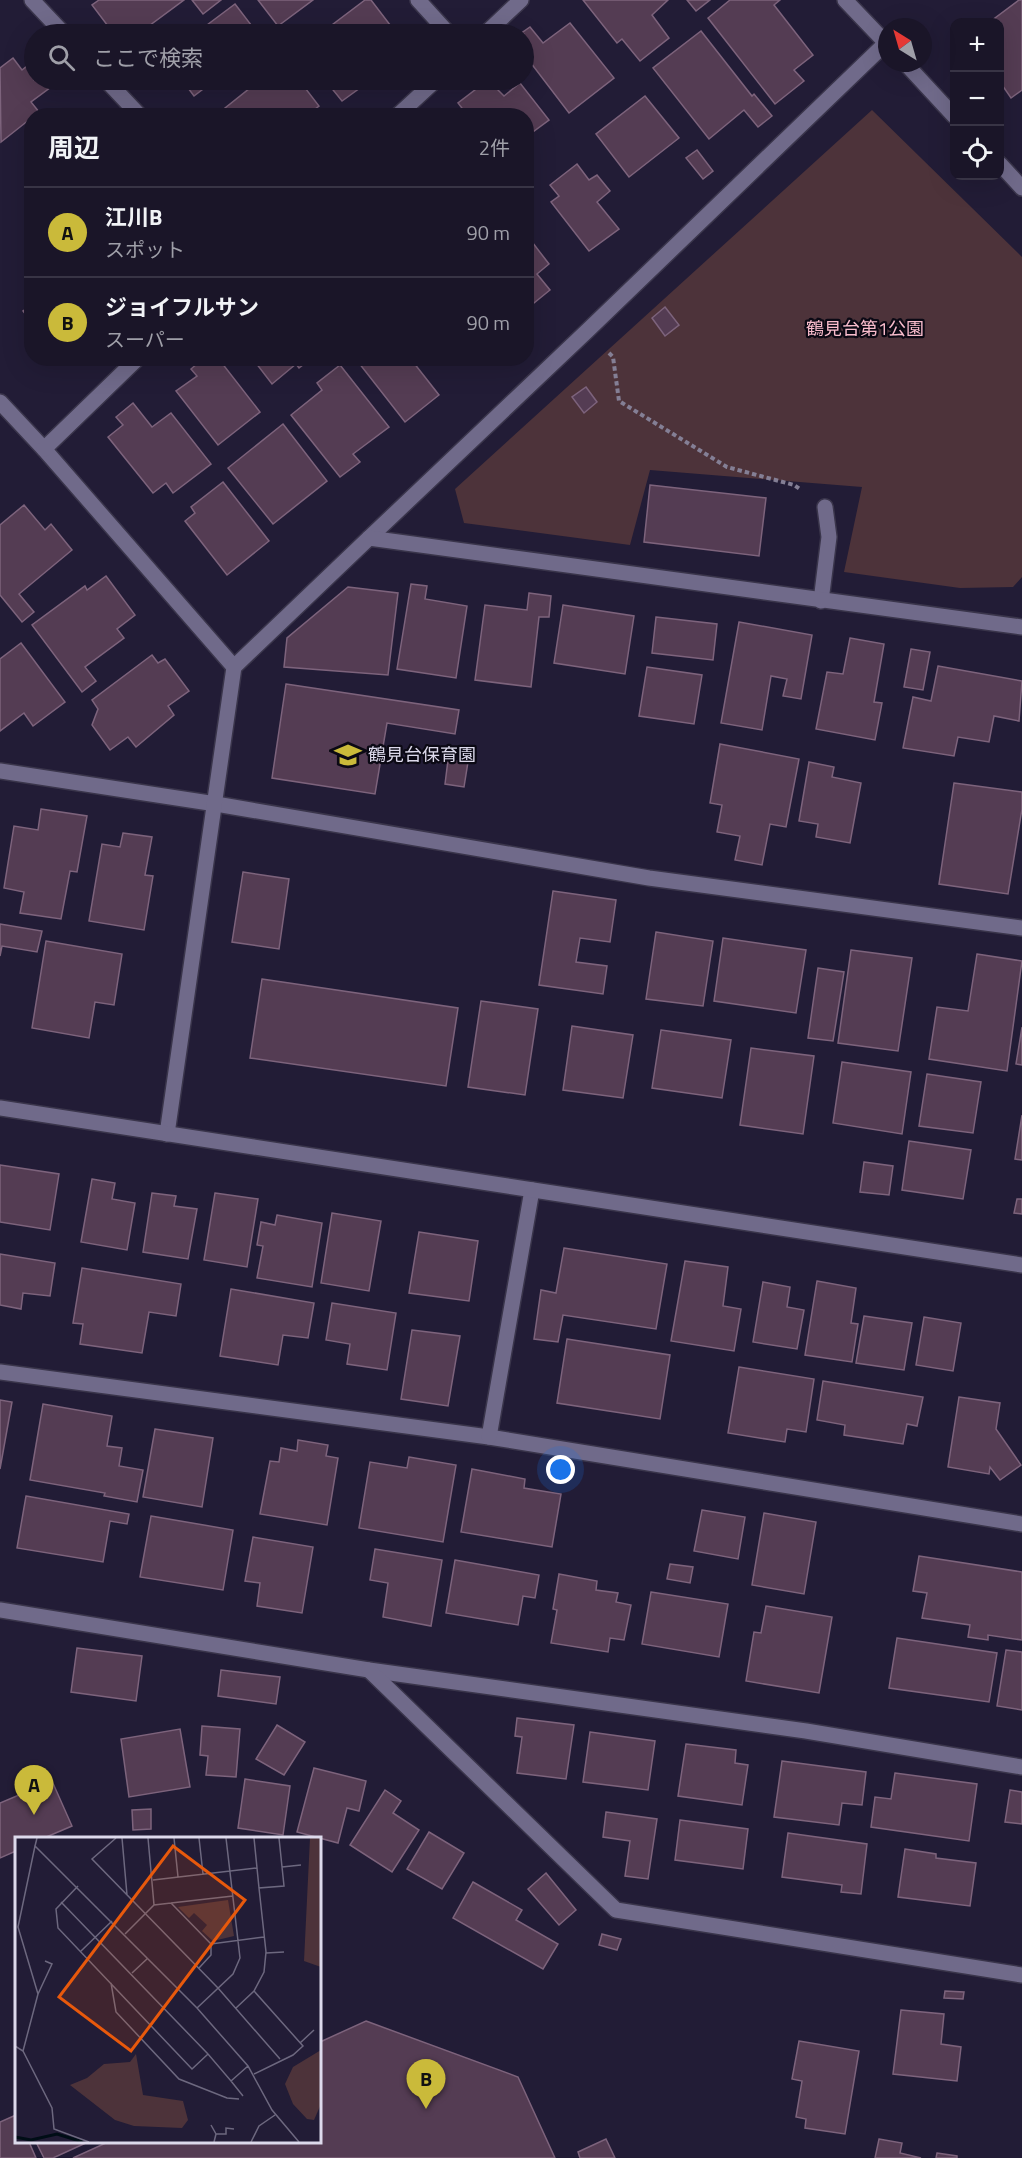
<!DOCTYPE html>
<html lang="ja">
<head>
<meta charset="utf-8">
<style>
	:root { --surface:#1a1528; --page:#231e30; --text:#f1f3f6; --muted:#9f9fa8; --line:#383445; --accent:#caba3a }
	body { margin:0; font-family:"Titillium Web","Noto Sans JP",sans-serif; background:var(--page); color:var(--text) }
	.controls { position:absolute; right:18px; top:18px; display:grid; overflow:hidden; border-radius:12px; box-shadow:0 6px 24px #0002 }
	.controls button { width:54px; height:54px; display:grid; place-items:center; padding:0; border:0; border-bottom:2px solid var(--line); background:var(--surface); color:var(--text); font:30px sans-serif }
	.compass { position:absolute; left:878px; top:18px; width:54px; height:54px; border-radius:50%; background:var(--surface); box-shadow:0 6px 24px #0002; rotate:323deg }
	.you { position:absolute; left:561px; top:1470px; width:21px; height:21px; margin:-15px; border:4px solid #fff; border-radius:50%; background:#1a73e8; box-shadow:0 0 0 9px #1a73e833 }
	.badge { display:grid; place-items:center; width:39px; height:39px; border-radius:50%; background:var(--accent); color:#111; font-size:20px; font-weight:700 }
	.pin { position:absolute; translate:-50% -50px; filter:drop-shadow(0 2px 3px #0008) }
	.pin::after { content:''; position:absolute; top:32px; width:21px; height:18px; background:inherit; clip-path:polygon(0 0,100% 0,50% 100%) }
	.list { margin:0; padding:0; list-style:none }
	h2 { display:flex; justify-content:space-between; align-items:center; height:78px; margin:0; padding:0 24px; font-size:26px }
	h2 small { font-size:20px; font-weight:400; color:var(--muted) }
	.list li { display:grid; grid-template-columns:39px 1fr auto; gap:18px; align-items:center; box-sizing:border-box; height:90px; padding:0 24px; border-top:2px solid var(--line) }
	.list b { display:block; font-size:22px; white-space:nowrap }
	.list p { margin:0; font-size:20px; white-space:nowrap; color:var(--muted) }
	.list em { font-size:20px; font-style:normal; color:var(--muted) }
	.icon { flex:none; width:33px; height:33px; fill:none; stroke:currentColor; stroke-width:2; stroke-linecap:round; stroke-linejoin:round }
	.map { position:relative; flex:none; width:1022px; height:2158px; overflow:hidden }
	.search { position:absolute; background:var(--surface); box-shadow:0 6px 24px #0002; left:24px; top:24px; width:510px; height:66px; display:flex; align-items:center; gap:15px; box-sizing:border-box; padding:0 21px; border-radius:33px; color:var(--muted); font-size:22px }
	.panel { position:absolute; background:var(--surface); box-shadow:0 6px 24px #0002; left:24px; top:108px; width:510px; height:258px; border-radius:24px }
	.map>svg:first-child { display:block }
	.green { fill:#4d333a }
	.building { fill:#543c53; stroke:#7d637c; stroke-width:1.5 }
	.lines { fill:none; stroke-linecap:round; stroke-linejoin:round }
	.service-casing { stroke:#3a354b; stroke-width:18 }
	.minor-casing { stroke:#3a354b; stroke-width:18 }
	.tertiary-casing { stroke:#3a354b; stroke-width:18 }
	.path { stroke:#847f95; stroke-width:4; stroke-dasharray:4.5 3; stroke-linecap:butt }
	.service { stroke:#706a8a; stroke-width:15 }
	.minor { stroke:#706a8a; stroke-width:15 }
	.tertiary { stroke:#706a8a; stroke-width:15 }
	.labels { text-anchor:middle; stroke-width:4.5; stroke-linejoin:round; paint-order:stroke }
	.park-label { font-size:18px; fill:#f9bccc; stroke:#0b0914 }
	.poi-label { font-size:18px; fill:#dddaec; stroke:#0b0914; text-anchor:start }
	.inset-river { fill:none; stroke:#000d16; stroke-width:3 }
	.inset-road { fill:none; stroke:#6d687f; stroke-width:1.5 }
	.view { fill:#e8590c; fill-opacity:0.15; stroke:#e8590c; stroke-width:3 }
	.inset-edge { fill:none; stroke:#dddaec; stroke-width:3 }
</style>
</head>
<body>
<div class="map">
<svg width="1022" height="2158" viewBox="0 0 1022 2158">
	<rect width="100%" height="100%" fill="#221c36"/>
	<!-- green -->
	<polygon class="green" points="872,110 1022,257 1022,577 1013,587 960,588 844,572 862,487 650,470 630,545 464,523 455,489"/>
	<!-- building -->
	<g class="building">
		<polygon points="99,0 184,0 138,34 114,34 92,5"/>
		<polygon points="192,0 221,0 203,14"/>
		<polygon points="258,0 313,0 278,26"/>
		<polygon points="365,0 371,0 397,34 320,34"/>
		<polygon points="583,0 668,0 652,15 669,38 640,61 622,39 617,43"/>
		<polygon points="687,0 710,0 696,11"/>
		<polygon points="730,0 780,0 774,5 813,55 794,70 804,81 775,104 708,18"/>
		<polygon points="1019,0 1022,0 1022,90 1011,98 1000,82 1000,22 991,21"/>
		<polygon points="235,4 258,34 195,34"/>
		<polygon points="570,23 614,78 569,113 524,54 524,34 520,34 530,27 543,43"/>
		<polygon points="701,31 752,96 754,94 772,116 758,127 744,110 709,139 653,68"/>
		<polygon points="13,58 22,70 32,62 34,80 46,80 51,87 31,102 39,112 1,142 0,68"/>
		<polygon points="182,80 215,80 194,96"/>
		<polygon points="260,80 299,80 319,106 306,116 215,116"/>
		<polygon points="325,80 371,80 342,101"/>
		<polygon points="488,80 504,96 520,83 549,120 526,137 526,116 468,116 458,103"/>
		<polygon points="645,96 679,138 629,177 596,134"/>
		<polygon points="697,150 713,171 703,179 686,158"/>
		<polygon points="577,164 589,180 597,175 610,191 597,202 619,229 589,251 551,202 559,196 550,185"/>
		<polygon points="526,234 549,264 537,274 550,290 529,307"/>
		<polygon points="32,305 32,323 23,311"/>
		<polygon points="665,307 679,325 665,336 652,318"/>
		<polygon points="204,358 218,358 260,412 218,445 176,391 197,376 191,369"/>
		<polygon points="252,358 312,358 299,368 296,364 272,384"/>
		<polygon points="355,358 410,358 439,395 405,422"/>
		<polygon points="340,365 389,427 353,454 360,462 340,477 291,415 322,390 317,383"/>
		<polygon points="586,387 597,402 584,413 572,397"/>
		<polygon points="133,403 152,427 171,413 211,464 173,493 166,483 153,493 108,437 123,425 116,417"/>
		<polygon points="283,424 327,481 273,524 228,468"/>
		<polygon points="223,482 269,541 227,575 185,521 195,513 191,507"/>
		<polygon points="650,485 766,498 759,556 644,542"/>
		<polygon points="24,505 45,530 51,524 72,550 19,594 34,612 22,622 0,595 0,525"/>
		<polygon points="106,576 135,615 117,629 124,638 85,667 96,681 82,692 32,625 85,586 87,590"/>
		<polygon points="411,584 427,586 425,599 467,606 456,678 397,669"/>
		<polygon points="348,587 398,593 388,675 284,667 287,638"/>
		<polygon points="529,593 551,596 549,617 539,617 531,687 475,680 485,605 527,610"/>
		<polygon points="563,605 634,616 625,674 554,663"/>
		<polygon points="656,617 717,624 713,660 652,653"/>
		<polygon points="739,622 812,635 801,699 783,696 787,679 771,676 762,730 721,723"/>
		<polygon points="850,638 884,644 874,702 882,703 875,740 816,729 827,672 843,674"/>
		<polygon points="21,643 65,702 33,726 24,713 0,731 0,659"/>
		<polygon points="911,649 930,652 923,690 904,687"/>
		<polygon points="152,655 158,663 165,659 189,691 168,706 174,715 136,747 128,737 110,750 92,725 98,709 92,700"/>
		<polygon points="938,666 1022,681 1019,721 994,716 989,742 958,737 954,756 903,748 913,697 931,701"/>
		<polygon points="647,667 702,675 694,724 639,716"/>
		<polygon points="286,684 459,710 455,734 387,723 375,794 272,778"/>
		<polygon points="720,744 799,759 786,827 770,824 762,865 735,860 740,836 717,832 722,805 710,803"/>
		<polygon points="448,760 468,762 464,787 445,784"/>
		<polygon points="809,762 834,767 832,777 861,783 850,843 816,837 818,824 799,821"/>
		<polygon points="954,783 1022,792 1022,809 1008,894 939,884"/>
		<polygon points="41,809 87,816 77,872 70,871 61,919 20,913 24,892 4,888 14,826 38,830"/>
		<polygon points="123,833 152,837 145,875 153,876 144,930 89,921 102,844 120,847"/>
		<polygon points="243,872 289,879 279,949 232,942"/>
		<polygon points="553,891 616,900 610,942 580,938 576,962 607,966 603,994 539,985"/>
		<polygon points="0,924 42,931 37,952 2,946 0,956"/>
		<polygon points="656,932 713,941 703,1006 646,999"/>
		<polygon points="723,938 806,950 796,1013 714,1001"/>
		<polygon points="46,941 122,954 114,1005 95,1002 89,1038 32,1028"/>
		<polygon points="851,950 912,958 898,1051 838,1043"/>
		<polygon points="977,954 1022,961 1007,1071 929,1059 937,1007 968,1011"/>
		<polygon points="818,968 844,972 833,1041 808,1038"/>
		<polygon points="262,979 458,1008 446,1086 250,1058"/>
		<polygon points="481,1001 538,1009 525,1095 468,1087"/>
		<polygon points="572,1026 633,1035 623,1098 563,1090"/>
		<polygon points="1022,1027 1022,1065 1016,1064"/>
		<polygon points="661,1030 731,1040 722,1098 652,1088"/>
		<polygon points="751,1048 814,1056 803,1134 740,1125"/>
		<polygon points="842,1062 911,1072 902,1134 833,1123"/>
		<polygon points="927,1074 981,1082 973,1133 919,1126"/>
		<polygon points="1022,1115 1022,1160 1015,1159"/>
		<polygon points="909,1141 971,1150 963,1199 902,1190"/>
		<polygon points="864,1162 893,1166 889,1195 860,1192"/>
		<polygon points="0,1165 59,1174 50,1230 0,1222"/>
		<polygon points="92,1179 115,1183 112,1199 135,1203 127,1250 81,1242"/>
		<polygon points="152,1193 176,1196 174,1206 197,1209 188,1259 143,1252"/>
		<polygon points="215,1193 258,1199 247,1267 204,1260"/>
		<polygon points="1017,1199 1022,1199 1022,1214 1014,1213"/>
		<polygon points="332,1213 381,1221 369,1291 321,1283"/>
		<polygon points="277,1215 322,1223 312,1287 257,1278 263,1246 257,1245 261,1222 275,1225"/>
		<polygon points="419,1232 478,1241 469,1301 409,1293"/>
		<polygon points="564,1248 667,1264 656,1329 563,1315 558,1342 534,1339 541,1290 556,1293"/>
		<polygon points="0,1254 55,1263 50,1296 23,1293 21,1309 0,1305"/>
		<polygon points="685,1261 728,1267 723,1306 741,1309 734,1351 671,1341"/>
		<polygon points="82,1268 181,1284 176,1316 149,1312 142,1353 80,1344 83,1324 73,1323"/>
		<polygon points="817,1281 856,1288 851,1323 858,1324 852,1362 805,1355"/>
		<polygon points="763,1282 790,1287 787,1307 804,1310 797,1349 753,1342"/>
		<polygon points="231,1289 314,1303 308,1338 283,1335 278,1365 220,1356"/>
		<polygon points="332,1303 396,1313 387,1370 347,1364 350,1344 326,1340"/>
		<polygon points="864,1316 912,1323 904,1370 856,1363"/>
		<polygon points="924,1317 961,1323 953,1371 916,1365"/>
		<polygon points="412,1330 460,1336 448,1406 401,1399"/>
		<polygon points="567,1339 670,1355 660,1419 557,1403"/>
		<polygon points="739,1367 814,1379 806,1432 787,1429 785,1442 728,1433"/>
		<polygon points="823,1381 923,1397 917,1426 907,1424 903,1444 844,1435 845,1425 817,1420"/>
		<polygon points="959,1397 1000,1403 996,1429 1021,1465 1000,1480 990,1467 989,1474 948,1467"/>
		<polygon points="0,1400 12,1402 0,1469"/>
		<polygon points="43,1404 112,1416 107,1446 122,1448 119,1466 143,1470 137,1502 104,1496 105,1493 30,1480"/>
		<polygon points="155,1429 213,1438 202,1507 143,1497"/>
		<polygon points="298,1440 328,1445 326,1456 338,1458 327,1525 260,1514 270,1461 279,1462 281,1448 297,1451"/>
		<polygon points="409,1457 456,1465 443,1542 359,1528 370,1462 407,1468"/>
		<polygon points="472,1469 525,1479 524,1488 561,1494 552,1547 461,1532"/>
		<polygon points="26,1496 129,1514 127,1524 110,1521 103,1562 17,1548"/>
		<polygon points="702,1510 745,1517 738,1559 694,1551"/>
		<polygon points="764,1513 816,1522 804,1594 752,1585"/>
		<polygon points="151,1516 233,1530 223,1590 140,1577"/>
		<polygon points="253,1537 313,1547 302,1613 257,1606 260,1583 245,1581"/>
		<polygon points="375,1549 442,1560 431,1626 383,1617 388,1583 370,1580"/>
		<polygon points="919,1556 1022,1572 1022,1640 988,1635 988,1640 968,1637 970,1625 922,1618 927,1593 913,1591"/>
		<polygon points="455,1560 539,1575 535,1598 523,1596 518,1625 446,1613"/>
		<polygon points="670,1564 693,1567 690,1583 667,1579"/>
		<polygon points="559,1574 597,1581 596,1590 618,1593 616,1602 631,1605 624,1640 610,1638 608,1652 551,1643 557,1610 553,1609"/>
		<polygon points="651,1592 728,1604 719,1657 642,1644"/>
		<polygon points="766,1606 832,1617 819,1693 746,1681 754,1632 761,1633"/>
		<polygon points="897,1638 997,1653 989,1702 889,1688"/>
		<polygon points="77,1648 142,1656 136,1701 71,1692"/>
		<polygon points="1006,1650 1022,1652 1022,1710 997,1706"/>
		<polygon points="221,1670 280,1677 276,1704 218,1696"/>
		<polygon points="517,1718 574,1725 566,1779 517,1773 522,1737 515,1736"/>
		<polygon points="277,1725 305,1742 284,1775 256,1759"/>
		<polygon points="202,1726 240,1729 236,1777 206,1775 208,1756 200,1755"/>
		<polygon points="180,1729 190,1787 129,1797 121,1739"/>
		<polygon points="590,1732 655,1741 648,1790 583,1782"/>
		<polygon points="686,1744 736,1750 735,1763 748,1765 742,1805 678,1796"/>
		<polygon points="782,1761 866,1772 862,1805 842,1803 839,1825 774,1817"/>
		<polygon points="314,1768 366,1781 359,1811 347,1808 338,1843 297,1832"/>
		<polygon points="895,1773 977,1784 969,1841 871,1827 875,1797 891,1799"/>
		<polygon points="245,1779 290,1786 283,1835 238,1828"/>
		<polygon points="52,1781 72,1826 44,1838 16,1838 16,1851 0,1858 0,1803"/>
		<polygon points="385,1790 401,1801 393,1813 419,1830 392,1872 350,1845"/>
		<polygon points="1010,1790 1022,1792 1022,1824 1005,1822"/>
		<polygon points="151,1809 151,1829 133,1830 132,1810"/>
		<polygon points="606,1812 657,1819 648,1879 625,1876 630,1841 603,1837"/>
		<polygon points="680,1820 748,1829 743,1869 675,1860"/>
		<polygon points="429,1832 464,1853 442,1889 407,1869"/>
		<polygon points="788,1833 867,1844 861,1894 841,1892 842,1885 782,1877"/>
		<polygon points="905,1849 936,1854 936,1858 976,1863 970,1906 898,1897"/>
		<polygon points="546,1873 576,1910 559,1925 528,1889"/>
		<polygon points="473,1882 522,1910 516,1920 558,1944 543,1969 453,1918"/>
		<polygon points="602,1934 621,1939 617,1950 599,1945"/>
		<polygon points="945,1991 964,1992 963,1999 944,1998"/>
		<polygon points="901,2010 944,2014 941,2044 961,2047 957,2081 893,2074"/>
		<polygon points="366,2021 518,2077 555,2158 73,2158 108,2142 320,2142 320,2042"/>
		<polygon points="799,2041 859,2051 845,2134 805,2128 806,2119 796,2117 802,2081 792,2079"/>
		<polygon points="16,2115 16,2142 29,2142 36,2158 0,2158 0,2122"/>
		<polygon points="606,2139 615,2158 580,2158 578,2152"/>
		<polygon points="879,2139 902,2143 900,2153 921,2158 875,2158"/>
		<polygon points="36,2142 88,2142 53,2158 44,2158"/>
		<polygon points="937,2153 957,2156 957,2158 936,2158"/>
	</g>
	<g class="lines">
		<defs>
			<polyline id="service" points="821,601 829,537 825,507"/>
			<g id="minor">
				<polyline points="32,0 64,34"/>
				<polyline points="418,0 449,34"/>
				<polyline points="485,34 521,0"/>
				<polyline points="106,80 140,116"/>
				<polyline points="397,116 436,80"/>
				<polyline points="0,402 44,449 234,667"/>
				<polyline points="44,449 138,358"/>
				<polyline points="369,538 587,331 886,43"/>
				<polyline points="0,771 216,804 649,878 1022,928"/>
				<polyline points="167,1134 234,667 369,538 1022,627"/>
				<polyline points="0,1372 489,1437 1022,1524"/>
				<polyline points="489,1437 532,1190"/>
				<polyline points="0,1610 369,1670 806,1731 1022,1767"/>
				<polyline points="369,1670 616,1910 1022,1975"/>
			</g>
			<g id="tertiary">
				<polyline points="845,0 887,44"/>
				<polyline points="905,63 954,116"/>
				<polyline points="1000,164 1022,188"/>
				<polyline points="0,1108 1022,1265"/>
			</g>
		</defs>
		<!-- service casing -->
		<use href="#service" class="service-casing"/>
		<!-- minor casing -->
		<use href="#minor" class="minor-casing"/>
		<!-- tertiary casing -->
		<use href="#tertiary" class="tertiary-casing"/>
		<!-- path -->
		<polyline class="path" points="609,353 613,357 619,401 727,467 794,485 800,489"/>
		<!-- service -->
		<use href="#service" class="service"/>
		<!-- minor -->
		<use href="#minor" class="minor"/>
		<!-- tertiary -->
		<use href="#tertiary" class="tertiary"/>
	</g>
	<!-- icons -->
	<defs>
		<symbol id="school-bare" viewBox="-9 -9 18 18"><path d="M0-5L7-2L0 1L-7-2ZM-4 1L0 2.5L4 1V4Q0 6-4 4Z" fill="#caba3a" stroke="#0b0914" stroke-width="2.5" paint-order="stroke"/></symbol>
	</defs>
	<g fill-rule="evenodd">
		<use href="#school-bare" x="329" y="736" width="38" height="38"/>
	</g>
	<g class="labels">
		<!-- park labels -->
		<g class="park-label">
			<text x="865" y="335">鶴見台第1公園</text>
		</g>
		<!-- poi labels -->
		<g class="poi-label">
			<text x="368" y="761">鶴見台保育園</text>
		</g>
	</g>
	<!-- overview -->
	<g transform="translate(15 1837)">
		<rect width="306" height="306" fill="#221c36"/>
		<path d="M295,1h11v129l-17,-6zM213,63l6,36 -21,5 -11,-10 5,-6 -13,-12 -5,5 -11,-11zM306,213v54l-7,16 -7,-1 -14,-15 -8,-20 8,-17zM121,217l7,41 40,6 5,19 -6,8 -48,-2 -19,-6 -45,-35 17,-7 17,-14 26,-2z" fill="#4d333a"/>
		<path class="inset-river" d="M0,300l16,3 26,-6 26,8"/>
		<path class="inset-road" d="M22,1l-2,8 162,162 51,58 24,44 27,32M101,1l-24,21 126,129 62,71M107,1l5,57M133,1l6,67M159,1l4,39M184,1l4,36M239,1l5,50M267,30l19,-2M138,43l104,-12M63,49l-22,23 2,19 134,141 16,-15 23,27 17,-15M46,65l147,152M156,66l62,-7M110,97l29,-29 17,-2 40,41 53,-7M66,114l31,-30M251,116l18,-1M184,131l12,-13v-11M117,136l16,-15M96,146l5,29 63,67 48,19 12,1M23,157l14,-30 -7,-3M182,171l36,-34 7,-16 -14,-120M221,171l18,-17 10,-19 2,-20 -7,-64 25,-2 -5,-48M285,206l14,-13M0,209l8,5 29,57 2,21 35,13M8,214l15,-57 -20,-67 17,-81M239,237l39,-19 10,-9 -49,-55M216,244l12,15M196,288l5,9 -2,8M201,297h10v-6l8,1M236,305l8,-16 16,-11"/>
		<path class="view" d="M158,9l72,54 -114,151 -72,-54z"/>
		<rect width="306" height="306" class="inset-edge"/>
	</g>
</svg>
<div class="controls">
<button>+</button>
<button>−</button>
<button><svg class="icon" aria-label="locate" viewBox="0 0 24 24"><circle cx="12" cy="12" r="6"/><path d="M12 2v4M12 18v4M2 12h4M18 12h4"/></svg></button>
</div>
<svg class="compass" viewBox="-18 -18 36 36"><path d="M0-13l5 13h-10z" fill="#e53935"/><path d="M0 13l5-13h-10z" fill="#9f9fa8"/></svg>
<div class="you"></div>
<div class="pin badge" style="left:34px;top:1815px">A</div>
<div class="pin badge" style="left:426px;top:2109px">B</div>
<div class="search"><svg class="icon" aria-label="search" viewBox="0 0 24 24"><circle cx="10" cy="10" r="6"/><path d="M15 15l6 6"/></svg>ここで検索</div>
<section class="panel">
<h2>周辺<small>2件</small></h2>
<ul class="list">
<li><span class="badge">A</span><div><b>江川B</b><p>スポット</p></div><em>90 m</em></li>
<li><span class="badge">B</span><div><b>ジョイフルサン</b><p>スーパー</p></div><em>90 m</em></li>
</ul>
</section>
</div>
</body>
</html>
